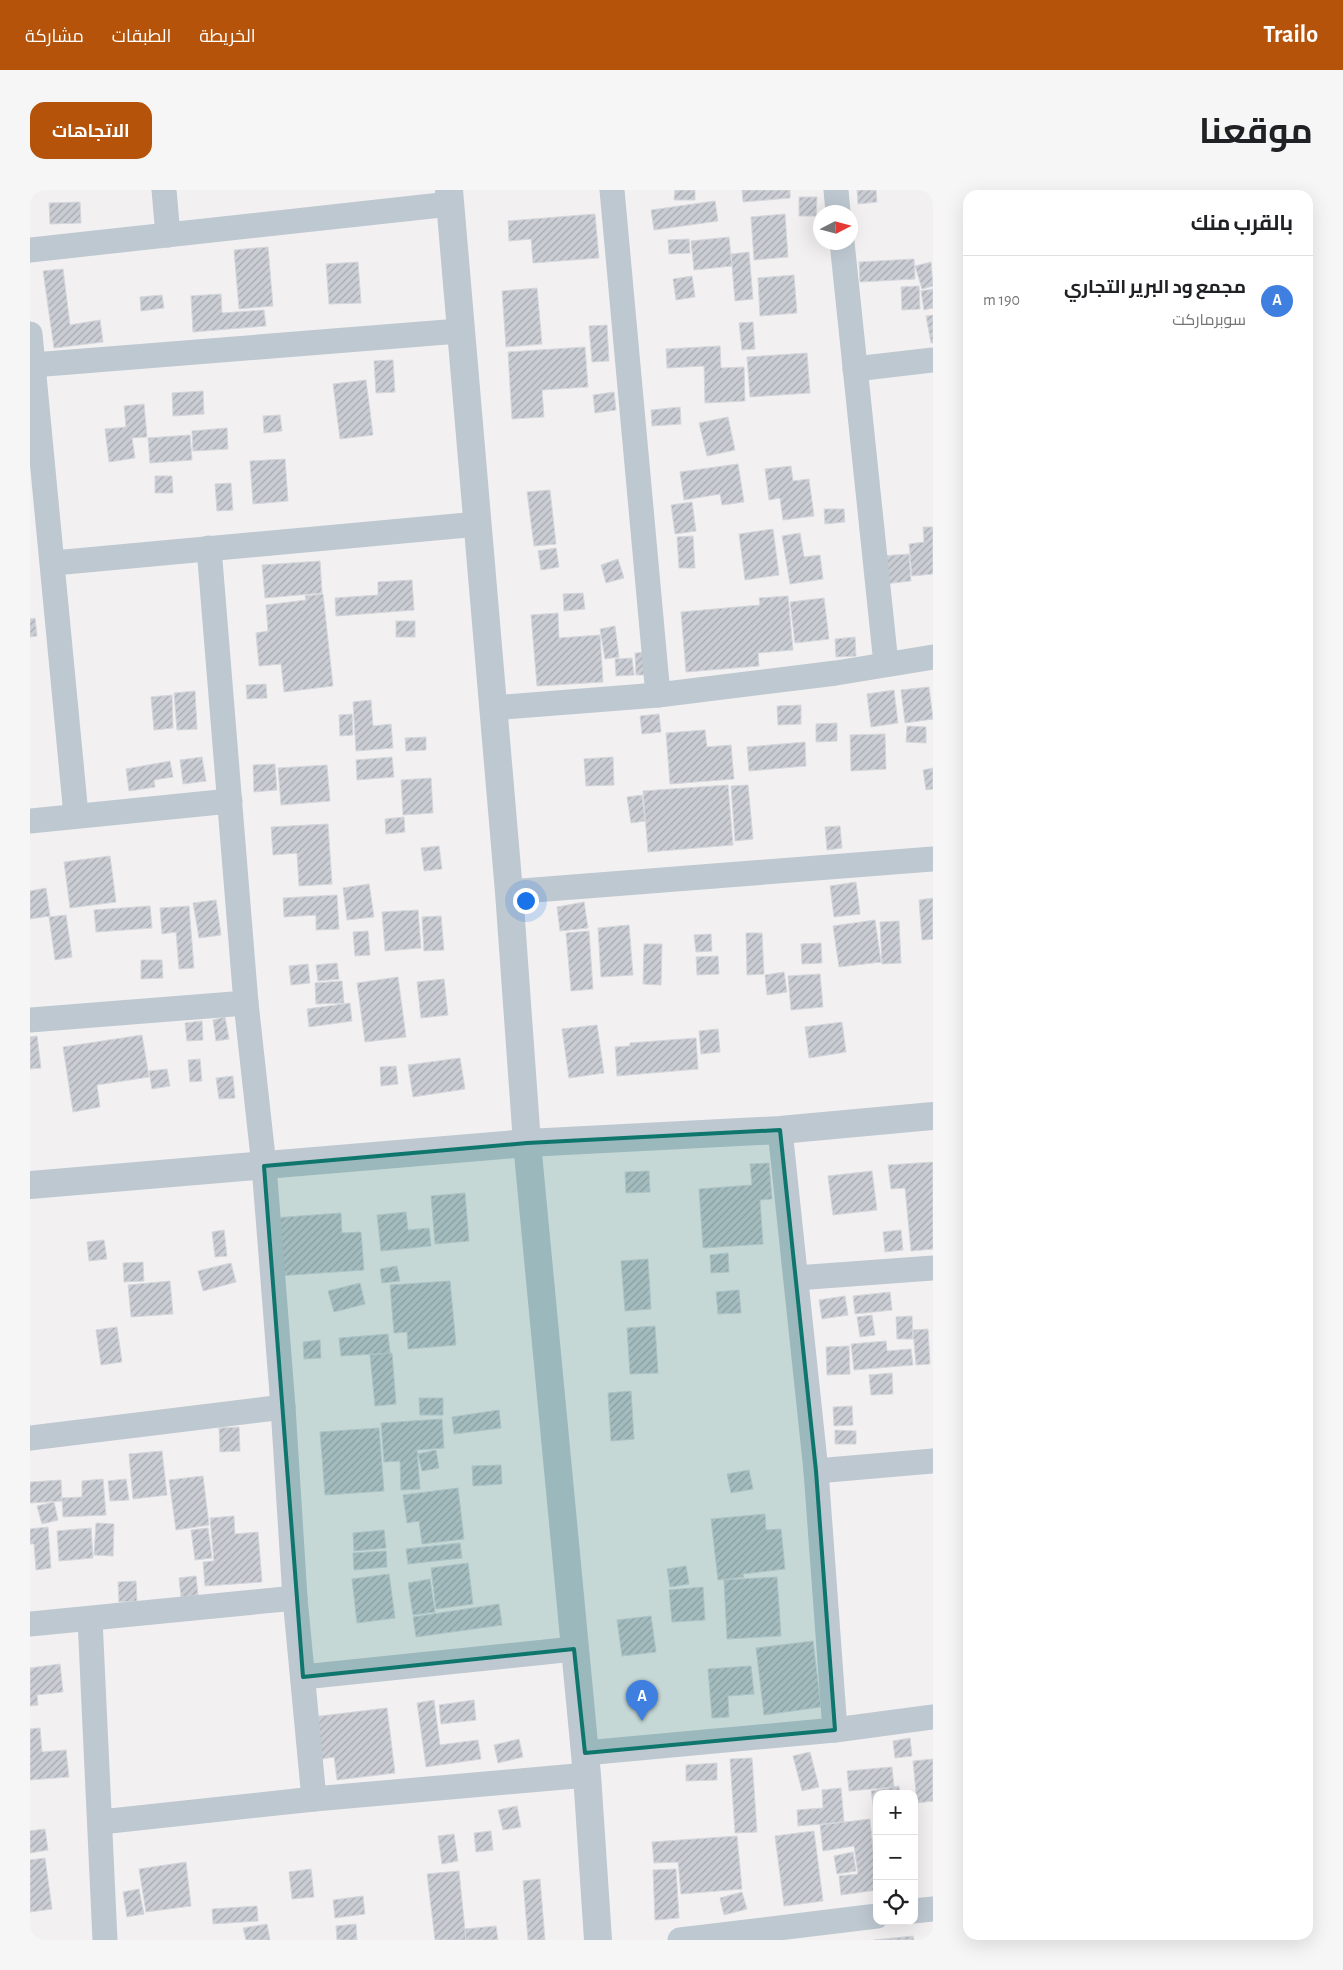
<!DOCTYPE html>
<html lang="ar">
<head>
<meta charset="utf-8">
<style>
	:root { --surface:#fff; --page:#f6f6f6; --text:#202124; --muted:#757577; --line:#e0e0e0; --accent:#b45309 }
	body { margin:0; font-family:"Alegreya Sans",Cairo,sans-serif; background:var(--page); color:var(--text); direction:rtl }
	.controls { position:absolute; right:15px; bottom:15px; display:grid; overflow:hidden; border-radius:10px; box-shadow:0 5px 20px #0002 }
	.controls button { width:45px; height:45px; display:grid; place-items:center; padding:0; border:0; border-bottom:1px solid var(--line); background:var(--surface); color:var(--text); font:25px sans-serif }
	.compass { position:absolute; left:783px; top:15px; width:45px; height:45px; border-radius:50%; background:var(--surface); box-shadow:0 5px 20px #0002; rotate:84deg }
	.you { position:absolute; left:495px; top:710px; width:18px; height:18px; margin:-12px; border:4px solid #fff; border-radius:50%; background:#1a73e8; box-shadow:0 0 0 8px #1a73e833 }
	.badge { display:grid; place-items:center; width:32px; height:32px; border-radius:50%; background:var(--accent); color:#fff; font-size:16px; font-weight:700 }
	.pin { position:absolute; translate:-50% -41px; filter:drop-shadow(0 1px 2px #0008) }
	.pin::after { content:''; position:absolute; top:26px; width:18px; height:15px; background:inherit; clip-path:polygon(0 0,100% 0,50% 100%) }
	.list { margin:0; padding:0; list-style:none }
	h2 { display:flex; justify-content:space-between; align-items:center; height:65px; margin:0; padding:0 20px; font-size:21px }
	h2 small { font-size:16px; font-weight:400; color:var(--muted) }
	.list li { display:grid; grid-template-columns:32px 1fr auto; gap:15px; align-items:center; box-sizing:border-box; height:90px; padding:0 20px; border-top:1px solid var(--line) }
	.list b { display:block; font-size:19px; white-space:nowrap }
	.list p { margin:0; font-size:16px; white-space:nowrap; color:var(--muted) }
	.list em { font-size:16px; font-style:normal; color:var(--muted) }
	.icon { flex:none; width:28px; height:28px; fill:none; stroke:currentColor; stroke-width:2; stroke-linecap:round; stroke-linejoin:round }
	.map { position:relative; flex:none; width:903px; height:1750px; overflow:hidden; direction:ltr; border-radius:15px }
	header { display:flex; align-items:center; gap:30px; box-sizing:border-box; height:70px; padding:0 25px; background:var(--accent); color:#fff }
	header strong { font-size:24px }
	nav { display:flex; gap:28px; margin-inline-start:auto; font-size:18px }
	.intro { display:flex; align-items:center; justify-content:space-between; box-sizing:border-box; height:120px; padding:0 30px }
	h1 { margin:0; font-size:35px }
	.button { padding:12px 22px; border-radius:15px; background:var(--accent); color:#fff; font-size:18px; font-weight:700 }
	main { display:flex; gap:30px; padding:0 30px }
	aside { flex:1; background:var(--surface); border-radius:15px; box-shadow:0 5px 20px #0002 }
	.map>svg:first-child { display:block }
	.building { fill:url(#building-hatch); stroke:#d4d7dc }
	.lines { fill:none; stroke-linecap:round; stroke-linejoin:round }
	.minor { stroke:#bec8d0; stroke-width:25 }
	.tertiary { stroke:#bec8d0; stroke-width:28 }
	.marked { fill:#0f766e; fill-opacity:0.2; stroke:#0f766e; stroke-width:4; stroke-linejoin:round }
</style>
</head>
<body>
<header>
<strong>Trailo</strong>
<nav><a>الخريطة</a><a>الطبقات</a><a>مشاركة</a></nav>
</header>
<div class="intro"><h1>موقعنا</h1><a class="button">الاتجاهات</a></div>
<main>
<aside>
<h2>بالقرب منك<small></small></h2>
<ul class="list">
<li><span class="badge" style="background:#3f7fe0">A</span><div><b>مجمع ود البرير التجاري</b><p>سوبرماركت</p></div><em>190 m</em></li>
</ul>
</aside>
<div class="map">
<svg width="903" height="1750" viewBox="0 0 903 1750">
	<defs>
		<pattern id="building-hatch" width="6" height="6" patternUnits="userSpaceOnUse" patternTransform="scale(1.25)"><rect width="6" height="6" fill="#cacdd3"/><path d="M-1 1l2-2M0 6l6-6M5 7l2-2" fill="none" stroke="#a6a9ae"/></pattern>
	</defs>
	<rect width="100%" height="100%" fill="#f3f0f1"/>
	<!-- building -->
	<g class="building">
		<polygon points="645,0 665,0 665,10 644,10"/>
		<polygon points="712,0 760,0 760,8 713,12"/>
		<polygon points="827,0 846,0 847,12 828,14"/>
		<polygon points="769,7 787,7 786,26 769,26"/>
		<polygon points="685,11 688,31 624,40 621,20"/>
		<polygon points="50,12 51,33 20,34 19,13"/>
		<polygon points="565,24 569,68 503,73 501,49 479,51 478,31"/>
		<polygon points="755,24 758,67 724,70 721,27"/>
		<polygon points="699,47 702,76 664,80 661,51"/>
		<polygon points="659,49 660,63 639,64 638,50"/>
		<polygon points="238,57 243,116 209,119 204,60"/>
		<polygon points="719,62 723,109 705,111 701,64"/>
		<polygon points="884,69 885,89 830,92 829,72"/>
		<polygon points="328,72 331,113 299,114 296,74"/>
		<polygon points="901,72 903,96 892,99 885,76"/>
		<polygon points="33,79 40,135 70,130 73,152 24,158 13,81"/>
		<polygon points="764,85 767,123 730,126 728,88"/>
		<polygon points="662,86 665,107 646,110 643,89"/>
		<polygon points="889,96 890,119 872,120 871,97"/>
		<polygon points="507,98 512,154 476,157 472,101"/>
		<polygon points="903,99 903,118 894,120 891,101"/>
		<polygon points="191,104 192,123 234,120 236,136 163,142 161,106"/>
		<polygon points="132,105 134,118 111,121 110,107"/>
		<polygon points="903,125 903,153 901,153 896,126"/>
		<polygon points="723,132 725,159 712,160 709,133"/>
		<polygon points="577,135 579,171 562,172 559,136"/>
		<polygon points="690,156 691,178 714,177 715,211 675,213 674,176 637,178 636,159"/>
		<polygon points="555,157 558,197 512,200 514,227 482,229 478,162"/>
		<polygon points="777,163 780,203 720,207 717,167"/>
		<polygon points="363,170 365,202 346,203 344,171"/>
		<polygon points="336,190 343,245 310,249 303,194"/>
		<polygon points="173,201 174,224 143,226 142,203"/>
		<polygon points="584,202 586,220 565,223 563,205"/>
		<polygon points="114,214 117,247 102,248 105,268 79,272 75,239 96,237 94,216"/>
		<polygon points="650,217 651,234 622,236 621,220"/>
		<polygon points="250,225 252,241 234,243 233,226"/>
		<polygon points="698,227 705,260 677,266 669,233"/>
		<polygon points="197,238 198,259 163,261 162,241"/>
		<polygon points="160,245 162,270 120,273 118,248"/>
		<polygon points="255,269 258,311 223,314 220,271"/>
		<polygon points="708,274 714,312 692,315 690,304 654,310 650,282"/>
		<polygon points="761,276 763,291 779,289 784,326 753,330 750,308 739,310 735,279"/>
		<polygon points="125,286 142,286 143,303 125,303"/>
		<polygon points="201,293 203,320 187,321 185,294"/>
		<polygon points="520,300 526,354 504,356 497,302"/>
		<polygon points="662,312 666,341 645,344 641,315"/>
		<polygon points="794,319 814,319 815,332 795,334"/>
		<polygon points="893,337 903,337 903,384 882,386 879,354 894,352"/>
		<polygon points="743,339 749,385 715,390 709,344"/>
		<polygon points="770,343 774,367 790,365 793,389 760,394 752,346"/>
		<polygon points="663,346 665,378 649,378 647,347"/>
		<polygon points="526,358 529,377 511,380 508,361"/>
		<polygon points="879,364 881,391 854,394 851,366"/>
		<polygon points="588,369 594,388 576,393 571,375"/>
		<polygon points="290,371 292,403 235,408 232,375"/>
		<polygon points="382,390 384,420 306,426 305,408 348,405 348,392"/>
		<polygon points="553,403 555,419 534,421 533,404"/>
		<polygon points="293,404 303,496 254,502 251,474 229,476 226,443 238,441 236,415 276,410 275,406"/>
		<polygon points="758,406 763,460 728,463 729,476 656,482 651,422 730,415 729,408"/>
		<polygon points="794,408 799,449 765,453 760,412"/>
		<polygon points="528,423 529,448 570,445 573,492 507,496 501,425"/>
		<polygon points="5,428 7,446 0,447 0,429"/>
		<rect x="366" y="431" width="19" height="16"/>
		<polygon points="585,436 589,467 575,469 570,439"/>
		<polygon points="825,447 826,466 806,467 805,449"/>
		<polygon points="621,462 622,485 606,485 605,463"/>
		<polygon points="602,468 604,485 586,486 585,469"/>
		<polygon points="236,494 237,508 217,509 216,495"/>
		<polygon points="899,497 903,529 875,533 871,500"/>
		<polygon points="864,500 868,533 841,537 837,504"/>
		<polygon points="165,501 167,539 147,540 144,503"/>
		<polygon points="142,505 143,538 124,540 121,507"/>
		<polygon points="341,510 343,536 361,534 363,558 326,561 323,512"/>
		<polygon points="771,515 771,534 748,535 747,516"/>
		<polygon points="322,524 323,545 310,546 309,525"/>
		<polygon points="629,524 631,542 612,544 610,526"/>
		<polygon points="807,533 807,551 786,552 786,534"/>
		<polygon points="877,536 896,537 896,553 876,552"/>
		<polygon points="675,540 677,557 701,555 704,589 640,594 636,543"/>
		<polygon points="855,544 856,579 821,581 820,545"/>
		<polygon points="396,547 396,560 376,561 375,548"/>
		<polygon points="775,552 776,576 719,581 717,557"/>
		<polygon points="172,567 176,591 153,594 150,570"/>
		<polygon points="362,567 364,587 327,590 326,570"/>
		<polygon points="583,567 584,595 556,596 554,569"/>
		<polygon points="140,571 143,587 124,590 125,597 99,601 96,579"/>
		<polygon points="245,574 247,600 224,602 223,575"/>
		<polygon points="297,575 300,611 251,615 248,578"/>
		<polygon points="903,578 903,599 896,600 893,580"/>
		<polygon points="401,588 403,623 373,625 371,590"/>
		<polygon points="698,595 703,655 618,662 613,601"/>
		<polygon points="718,595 723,649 705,651 701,596"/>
		<polygon points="612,605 615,631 601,633 597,607"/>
		<polygon points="374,627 375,642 356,644 355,629"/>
		<polygon points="298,634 302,694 269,696 267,663 243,665 241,637"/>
		<polygon points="810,636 812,658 797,660 795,637"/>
		<polygon points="409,656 412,679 394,681 391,658"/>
		<polygon points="80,666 86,712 40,718 34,672"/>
		<polygon points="826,692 830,724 804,727 800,696"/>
		<polygon points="339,694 344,727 317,730 313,698"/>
		<polygon points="16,698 20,726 0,729 0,701"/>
		<polygon points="307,705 309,739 286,740 286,725 254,727 253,708"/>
		<polygon points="903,708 903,749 892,750 889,710"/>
		<polygon points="186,710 191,745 169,748 163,713"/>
		<polygon points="554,712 558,738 530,741 527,717"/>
		<polygon points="120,716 122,738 66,742 64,720"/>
		<polygon points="159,716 164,778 149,779 146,742 132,744 130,718"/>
		<polygon points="388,720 391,758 355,761 352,722"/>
		<polygon points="36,725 42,767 25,770 19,727"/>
		<polygon points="411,726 414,760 394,761 392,727"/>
		<polygon points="845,730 851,772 809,777 803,736"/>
		<polygon points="869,731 871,773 852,774 850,732"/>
		<polygon points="599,735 603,785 571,787 568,738"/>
		<polygon points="338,741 340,765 325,766 323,742"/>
		<polygon points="559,741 563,799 541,801 536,743"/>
		<polygon points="716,743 732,743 734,784 717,785"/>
		<polygon points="681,744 682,761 666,762 664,745"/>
		<polygon points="791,753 792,773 772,774 771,754"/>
		<polygon points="614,754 632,754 631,795 613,794"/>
		<polygon points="688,766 689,784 667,785 666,767"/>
		<polygon points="111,770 132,770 133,788 111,789"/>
		<polygon points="307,773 309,789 288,791 286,775"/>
		<polygon points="278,774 280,793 261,795 259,776"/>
		<polygon points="754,782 757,802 737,805 735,785"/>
		<polygon points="790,784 793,817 761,820 758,786"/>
		<polygon points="368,787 376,847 335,852 327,793"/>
		<polygon points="414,789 418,825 391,828 387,792"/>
		<polygon points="312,791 314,813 286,814 285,793"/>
		<polygon points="320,813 322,831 279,837 277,819"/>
		<polygon points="195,827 199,849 186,851 183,830"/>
		<polygon points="172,831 173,850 157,851 155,833"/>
		<polygon points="812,832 816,862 779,868 775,837"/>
		<polygon points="567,835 574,883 539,888 532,839"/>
		<polygon points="688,839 690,862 671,864 669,841"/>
		<polygon points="112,845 119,887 67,895 70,917 43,922 33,857"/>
		<polygon points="7,846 11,878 0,879 0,847"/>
		<polygon points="666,848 668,879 587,886 585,857 600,856 600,853"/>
		<polygon points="430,868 435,899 383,907 378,875"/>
		<polygon points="170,869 172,891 160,892 158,870"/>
		<polygon points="366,876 368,894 351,896 350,877"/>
		<polygon points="137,879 140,896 122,899 119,881"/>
		<polygon points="203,886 205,908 189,909 186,888"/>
		<polygon points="903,972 903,1059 881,1061 875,998 861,999 858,975"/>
		<polygon points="739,973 742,1009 730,1010 733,1054 673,1058 669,999 722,995 720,974"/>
		<polygon points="619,981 620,1002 596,1003 595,982"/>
		<polygon points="842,981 847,1020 803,1025 798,986"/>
		<polygon points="435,1003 439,1051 405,1054 401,1006"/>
		<polygon points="376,1022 378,1040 399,1038 401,1056 351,1061 347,1025"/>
		<polygon points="311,1023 312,1043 331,1042 334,1080 247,1086 243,1028"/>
		<polygon points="194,1040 197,1066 185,1067 182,1042"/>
		<polygon points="871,1040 873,1060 855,1062 853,1042"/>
		<polygon points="74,1050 77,1069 59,1071 57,1052"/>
		<polygon points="698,1063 699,1082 681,1083 680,1065"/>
		<polygon points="618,1069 621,1119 595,1121 591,1071"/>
		<polygon points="113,1072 114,1091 94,1092 93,1073"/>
		<polygon points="201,1073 206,1092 173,1101 168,1081"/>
		<polygon points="367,1076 370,1091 352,1093 350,1079"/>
		<polygon points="140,1091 143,1124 101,1127 98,1095"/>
		<polygon points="420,1091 426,1155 378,1159 377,1142 364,1143 360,1095"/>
		<polygon points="330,1093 335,1114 304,1122 298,1101"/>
		<polygon points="709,1100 711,1123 688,1124 686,1102"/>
		<polygon points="860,1102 862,1120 825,1124 823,1106"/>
		<polygon points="815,1106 818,1125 792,1129 789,1110"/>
		<polygon points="842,1125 845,1145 830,1147 827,1127"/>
		<polygon points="882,1126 883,1149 867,1149 866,1127"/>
		<polygon points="625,1136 628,1183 600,1184 597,1138"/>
		<polygon points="87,1137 92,1172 71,1175 66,1140"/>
		<polygon points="898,1139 900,1174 886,1175 883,1140"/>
		<polygon points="358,1144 360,1163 311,1166 309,1148"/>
		<polygon points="290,1150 291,1168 274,1169 273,1152"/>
		<polygon points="856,1151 857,1161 881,1159 883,1175 824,1180 821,1154"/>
		<polygon points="819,1156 820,1184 797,1185 796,1157"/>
		<polygon points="362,1163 366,1214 345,1216 340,1165"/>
		<polygon points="862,1183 863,1204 841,1205 839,1185"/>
		<polygon points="601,1201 604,1249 581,1251 578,1203"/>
		<polygon points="389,1208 413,1208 413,1225 390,1225"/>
		<polygon points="822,1216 823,1235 804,1236 803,1217"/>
		<polygon points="469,1220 471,1238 424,1244 422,1227"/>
		<polygon points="412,1229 414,1258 387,1260 390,1299 371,1300 370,1271 354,1272 351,1233"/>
		<polygon points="209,1237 210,1261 190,1262 189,1238"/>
		<polygon points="349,1238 354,1301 295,1305 290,1242"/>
		<polygon points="805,1240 826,1241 826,1254 805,1254"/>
		<polygon points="406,1260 409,1278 392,1281 388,1264"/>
		<polygon points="132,1261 137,1305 103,1309 99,1264"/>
		<polygon points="471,1275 472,1294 443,1296 442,1276"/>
		<polygon points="719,1280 723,1299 701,1303 697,1284"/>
		<polygon points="173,1286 179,1335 146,1340 139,1290"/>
		<polygon points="73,1289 76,1325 33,1327 32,1308 52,1307 52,1291"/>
		<polygon points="96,1289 99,1310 80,1311 78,1291"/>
		<polygon points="31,1290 32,1311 0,1313 0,1292"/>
		<polygon points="428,1298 434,1349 392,1354 389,1331 377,1333 373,1305"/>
		<polygon points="24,1312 28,1330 12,1334 7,1316"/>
		<polygon points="735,1324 736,1340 751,1339 755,1379 713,1384 714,1387 688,1390 681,1329"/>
		<polygon points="204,1326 205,1344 228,1342 232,1392 175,1396 173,1372 184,1371 180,1328"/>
		<polygon points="66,1333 84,1334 83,1366 64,1365"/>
		<polygon points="18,1337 21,1378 6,1380 4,1354 0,1354 0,1339"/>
		<polygon points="61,1338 63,1368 29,1371 27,1341"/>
		<polygon points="178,1338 182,1368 165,1370 161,1340"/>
		<polygon points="354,1340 356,1358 324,1361 323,1343"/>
		<polygon points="430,1353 432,1368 378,1374 376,1359"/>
		<polygon points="356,1361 357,1377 324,1380 323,1363"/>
		<polygon points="438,1373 443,1414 406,1419 401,1378"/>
		<polygon points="656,1376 659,1394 640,1397 637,1379"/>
		<polygon points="359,1384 365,1428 327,1433 322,1389"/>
		<polygon points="166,1386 168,1405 151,1407 149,1388"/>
		<polygon points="747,1387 751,1446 697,1449 694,1390"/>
		<polygon points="400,1389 405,1422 383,1425 378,1393"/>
		<polygon points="106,1391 107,1411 89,1412 88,1392"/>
		<polygon points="673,1397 675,1430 642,1432 639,1400"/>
		<polygon points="469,1414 472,1435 386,1447 383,1427"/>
		<polygon points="621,1426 626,1462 592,1466 587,1430"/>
		<polygon points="783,1451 791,1517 734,1525 726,1458"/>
		<polygon points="30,1474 33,1502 7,1505 8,1515 0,1516 0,1478"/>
		<polygon points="721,1476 724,1504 698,1506 699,1527 682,1528 678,1479"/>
		<polygon points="404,1510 410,1555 448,1550 451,1569 396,1577 387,1513"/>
		<polygon points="444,1510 446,1530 411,1534 409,1515"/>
		<polygon points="357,1518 365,1583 307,1590 304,1567 287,1570 282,1527"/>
		<polygon points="10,1538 12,1562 36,1560 39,1587 0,1590 0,1539"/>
		<polygon points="880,1548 882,1566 865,1568 863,1551"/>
		<polygon points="489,1549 493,1567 468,1573 464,1555"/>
		<polygon points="780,1562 789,1597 772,1601 763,1566"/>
		<polygon points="722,1568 727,1642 705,1643 700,1569"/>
		<polygon points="903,1569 903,1611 887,1613 883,1571"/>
		<polygon points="687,1573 687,1590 656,1591 656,1575"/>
		<polygon points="862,1577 864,1597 819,1601 817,1581"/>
		<polygon points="869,1596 870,1604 847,1604 845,1628 841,1601"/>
		<polygon points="811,1598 814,1632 768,1636 767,1620 793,1618 792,1600"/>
		<polygon points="487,1616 491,1637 473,1640 468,1620"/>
		<polygon points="840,1629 847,1700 811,1705 809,1686 828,1684 824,1656 793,1661 790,1635"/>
		<polygon points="15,1639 18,1660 0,1663 0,1641"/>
		<polygon points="461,1641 463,1660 446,1662 444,1643"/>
		<polygon points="784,1641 793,1711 754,1716 745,1646"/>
		<polygon points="424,1644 428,1671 412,1674 408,1646"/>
		<polygon points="707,1646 712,1699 651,1704 648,1672 624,1673 622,1652"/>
		<polygon points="823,1662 826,1681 807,1684 804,1666"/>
		<polygon points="15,1668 22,1719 0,1722 0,1670"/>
		<polygon points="156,1672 161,1716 116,1722 109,1679"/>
		<polygon points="281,1679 284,1707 262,1709 259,1682"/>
		<polygon points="646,1679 649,1728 625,1730 623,1680"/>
		<polygon points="429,1681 436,1750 405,1750 397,1684"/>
		<polygon points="510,1689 515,1750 498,1750 493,1691"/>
		<polygon points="109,1699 114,1724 97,1727 93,1702"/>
		<polygon points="712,1702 717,1719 694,1725 690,1708"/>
		<polygon points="333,1706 335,1724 305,1728 303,1710"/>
		<polygon points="227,1716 228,1731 183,1734 182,1719"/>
		<polygon points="237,1734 240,1750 216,1750 213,1738"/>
		<polygon points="326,1734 327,1750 307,1750 306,1736"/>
		<polygon points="466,1736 468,1750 436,1750 435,1739"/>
		<polygon points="883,1746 884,1750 844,1750"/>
	</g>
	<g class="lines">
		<!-- minor -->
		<g class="minor">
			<polyline points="134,0 138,45"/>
			<polyline points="582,0 628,505"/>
			<polyline points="806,0 808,22"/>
			<polyline points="812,52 856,474"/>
			<polyline points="0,60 420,14"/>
			<polyline points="0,144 46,625"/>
			<polyline points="3,175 429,141"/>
			<polyline points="825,179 903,170"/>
			<polyline points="179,358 216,813 234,976 253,1217 265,1408 284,1609"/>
			<polyline points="24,373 448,334"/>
			<polyline points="463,518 628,505 806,483 903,467"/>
			<polyline points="0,631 200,611"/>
			<polyline points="479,702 903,669"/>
			<polyline points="0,830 216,813"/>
			<polyline points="766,1088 903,1078"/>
			<polyline points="0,1248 253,1217"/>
			<polyline points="786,1281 903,1271"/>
			<polyline points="60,1429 75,1750"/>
			<polyline points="0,1434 265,1408"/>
			<polyline points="273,1487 544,1459"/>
			<polyline points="805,1540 903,1527"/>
			<polyline points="555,1563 805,1540 786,1281 750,940"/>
			<polyline points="71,1632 284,1609 557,1585"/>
			<polyline points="884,1721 903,1719"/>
			<polyline points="650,1750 847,1726"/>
		</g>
		<!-- tertiary -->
		<g class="tertiary">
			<polyline points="419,0 479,702 497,953 557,1585 568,1750"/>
			<polyline points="0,995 497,953 750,940 903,926"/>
		</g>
	</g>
	<!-- marked area -->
	<path class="marked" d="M750,940l36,341 19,259 -250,23 -11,-104 -271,28 -39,-511 263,-23z"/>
</svg>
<div class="controls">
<button>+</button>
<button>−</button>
<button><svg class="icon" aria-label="locate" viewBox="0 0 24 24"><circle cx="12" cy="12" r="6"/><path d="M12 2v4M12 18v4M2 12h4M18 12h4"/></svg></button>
</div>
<svg class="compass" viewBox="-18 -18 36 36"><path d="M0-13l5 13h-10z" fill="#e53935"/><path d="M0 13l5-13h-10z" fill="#757577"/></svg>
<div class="you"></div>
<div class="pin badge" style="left:612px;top:1531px;background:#3f7fe0">A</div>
</div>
</main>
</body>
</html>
